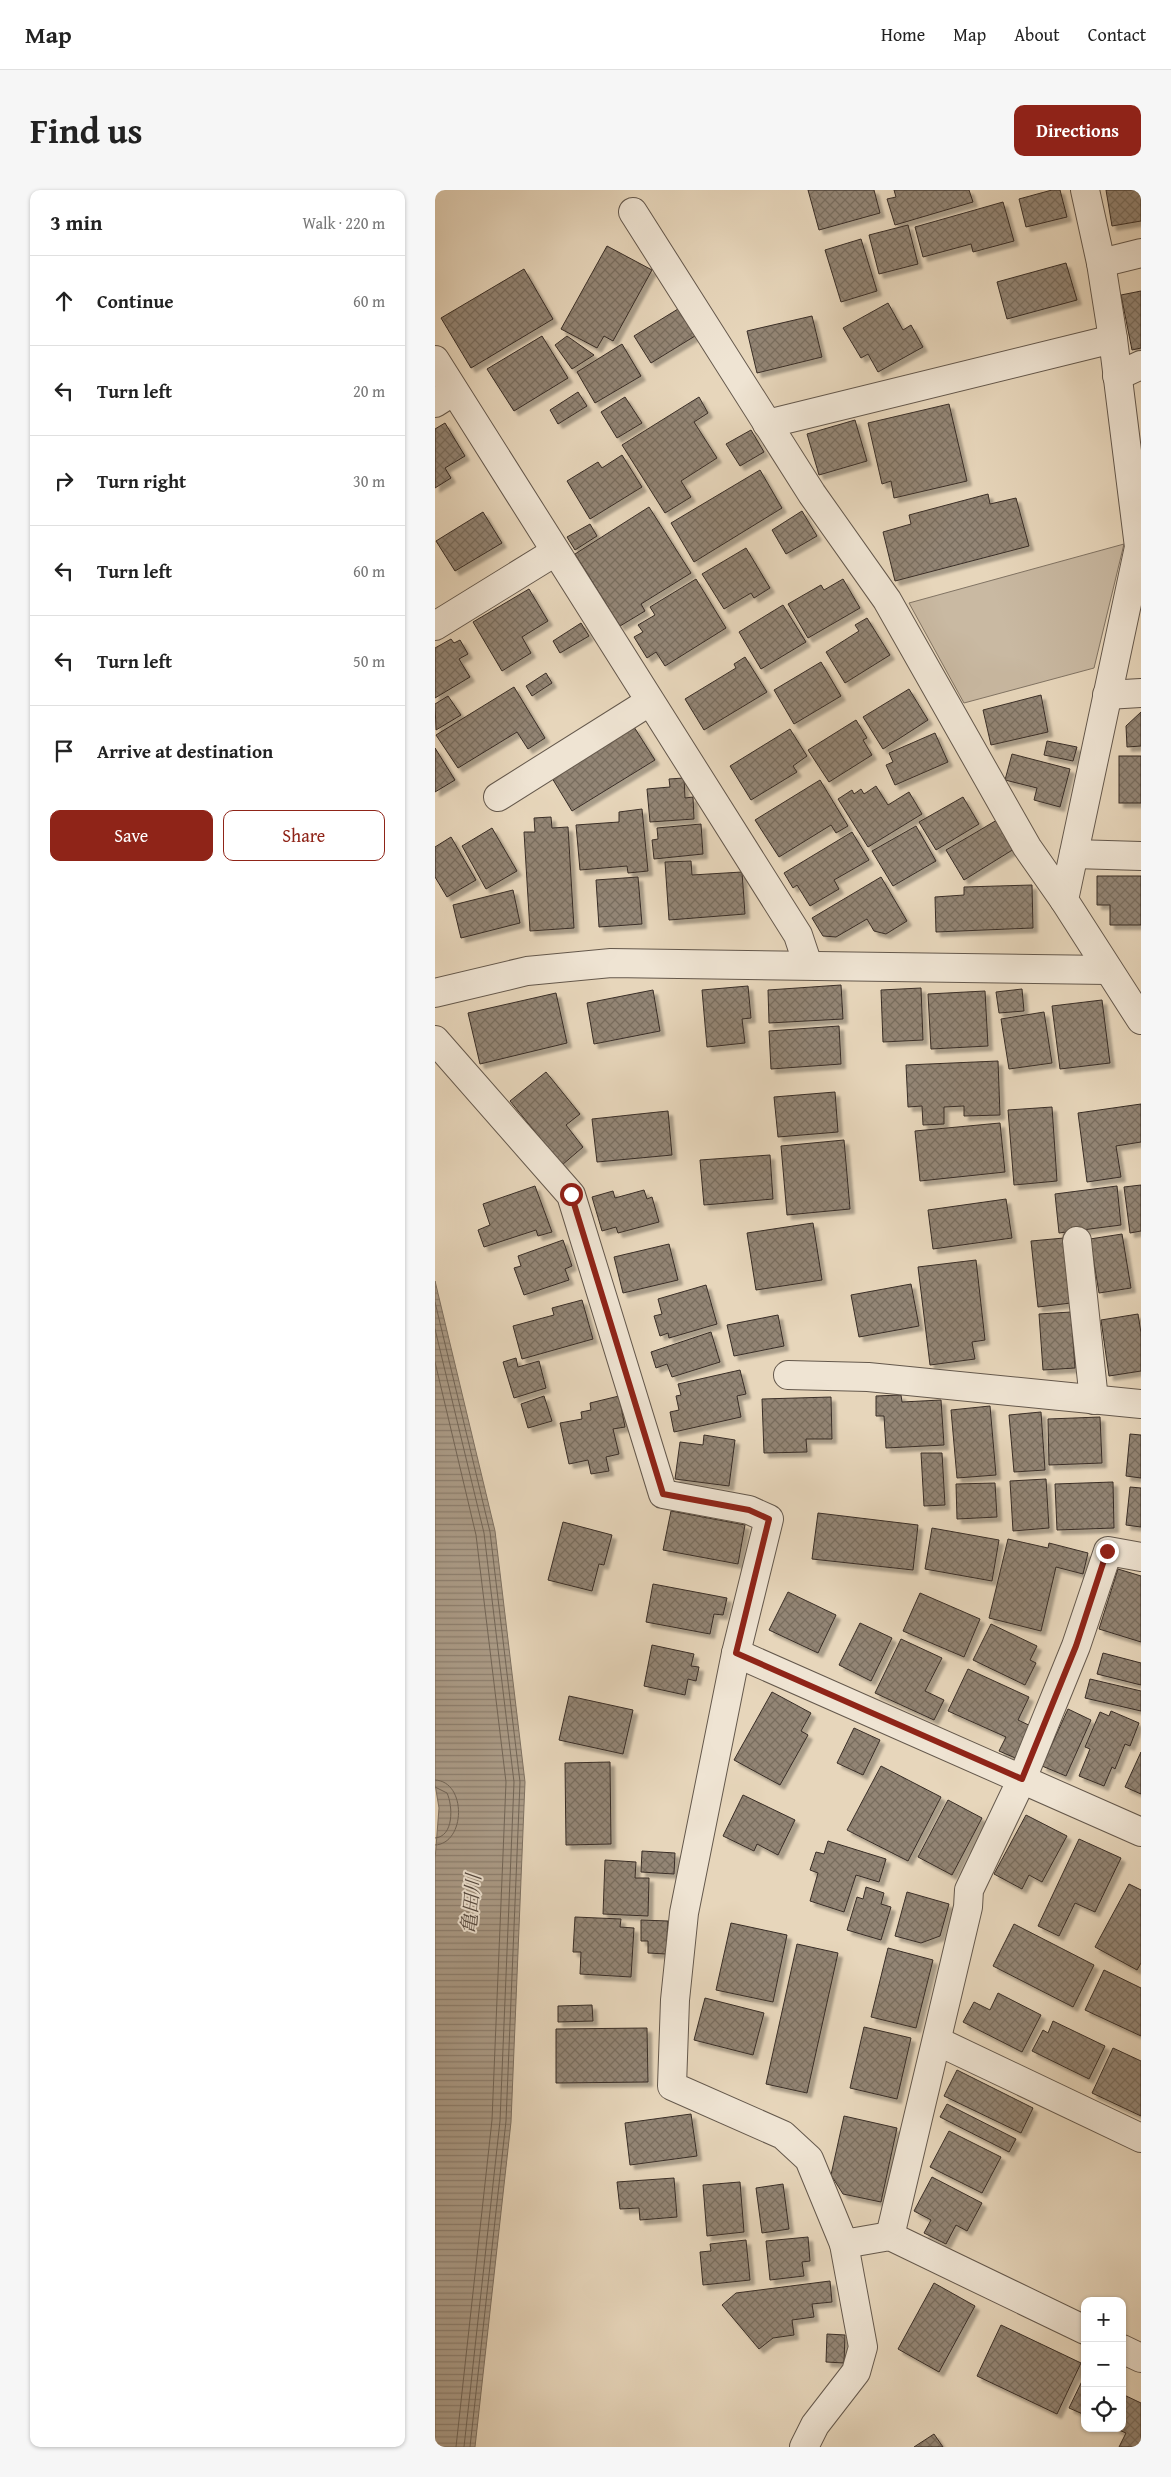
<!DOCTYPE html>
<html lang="en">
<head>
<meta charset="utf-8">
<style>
	:root { --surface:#fff; --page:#f6f6f6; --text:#222; --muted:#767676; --line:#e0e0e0; --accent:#8f2418 }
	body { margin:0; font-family:"Gentium Book Plus","Noto Serif JP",serif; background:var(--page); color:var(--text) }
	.controls { position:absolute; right:15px; bottom:15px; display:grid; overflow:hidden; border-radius:10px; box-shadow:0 1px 4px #0004 }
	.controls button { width:45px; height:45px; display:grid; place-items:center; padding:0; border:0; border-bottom:1px solid var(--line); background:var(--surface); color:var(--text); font:25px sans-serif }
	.stop { position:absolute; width:15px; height:15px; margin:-11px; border:4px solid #8f2418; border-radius:50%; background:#fff }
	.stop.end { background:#8f2418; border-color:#fff; box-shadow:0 1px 5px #0008 }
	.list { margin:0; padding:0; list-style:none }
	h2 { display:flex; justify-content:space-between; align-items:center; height:65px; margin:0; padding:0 20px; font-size:21px }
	h2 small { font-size:16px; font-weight:400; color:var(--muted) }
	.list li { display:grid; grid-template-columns:32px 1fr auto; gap:15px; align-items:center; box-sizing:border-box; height:90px; padding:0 20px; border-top:1px solid var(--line) }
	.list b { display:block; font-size:19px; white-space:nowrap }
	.list em { font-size:16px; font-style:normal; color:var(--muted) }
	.actions { display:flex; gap:10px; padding:15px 20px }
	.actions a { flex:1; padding:11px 0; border:1px solid var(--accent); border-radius:10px; text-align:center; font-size:18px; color:var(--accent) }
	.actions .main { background:var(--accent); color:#fff }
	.icon { flex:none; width:28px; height:28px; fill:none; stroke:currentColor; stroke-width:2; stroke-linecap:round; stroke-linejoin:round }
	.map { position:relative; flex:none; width:706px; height:2257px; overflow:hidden; border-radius:10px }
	header { display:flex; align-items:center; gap:30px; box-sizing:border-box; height:70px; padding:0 25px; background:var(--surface); border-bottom:1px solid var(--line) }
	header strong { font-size:24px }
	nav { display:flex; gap:28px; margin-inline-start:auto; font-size:18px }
	.intro { display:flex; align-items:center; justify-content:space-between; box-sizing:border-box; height:120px; padding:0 30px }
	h1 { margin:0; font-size:35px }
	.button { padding:12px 22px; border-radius:10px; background:var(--accent); color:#fff; font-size:18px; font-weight:700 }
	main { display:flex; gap:30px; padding:0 30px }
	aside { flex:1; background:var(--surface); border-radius:10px; box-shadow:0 1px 4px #0004 }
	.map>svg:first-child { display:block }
	.park { fill:#c9b9a2; stroke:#817464 }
	.water { fill:url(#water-rules); stroke:#7e7162 }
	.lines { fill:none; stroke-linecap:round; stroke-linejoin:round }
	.shore { stroke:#726658; stroke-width:1 }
	.building { fill:url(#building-cross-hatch); stroke:#392e27; filter:url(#shadow) }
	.minor-casing { stroke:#64584c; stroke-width:30 }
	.minor { stroke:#efe4d3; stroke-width:28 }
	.route { stroke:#8f2418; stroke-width:6 }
	.labels { text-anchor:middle; stroke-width:4; stroke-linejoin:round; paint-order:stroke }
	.water-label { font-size:20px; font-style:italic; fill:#564a40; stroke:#efe4d3 }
</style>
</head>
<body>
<header>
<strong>Map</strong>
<nav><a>Home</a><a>Map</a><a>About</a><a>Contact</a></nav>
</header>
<div class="intro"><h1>Find us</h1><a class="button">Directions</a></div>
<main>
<aside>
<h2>3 min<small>Walk · 220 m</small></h2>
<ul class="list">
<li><svg class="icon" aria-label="ahead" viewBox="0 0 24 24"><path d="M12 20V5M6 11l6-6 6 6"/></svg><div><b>Continue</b></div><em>60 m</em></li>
<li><svg class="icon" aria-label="left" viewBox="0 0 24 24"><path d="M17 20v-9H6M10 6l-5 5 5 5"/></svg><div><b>Turn left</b></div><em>20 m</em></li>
<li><svg class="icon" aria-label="right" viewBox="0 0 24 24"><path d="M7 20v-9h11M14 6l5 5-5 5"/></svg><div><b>Turn right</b></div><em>30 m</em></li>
<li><svg class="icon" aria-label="left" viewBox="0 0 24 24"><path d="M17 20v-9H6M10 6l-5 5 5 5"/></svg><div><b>Turn left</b></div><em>60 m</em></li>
<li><svg class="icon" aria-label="left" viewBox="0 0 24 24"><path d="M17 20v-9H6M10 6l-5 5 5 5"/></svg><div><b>Turn left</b></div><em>50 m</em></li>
<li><svg class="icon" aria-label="arrive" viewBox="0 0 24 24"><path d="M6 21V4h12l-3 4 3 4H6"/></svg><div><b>Arrive at destination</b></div></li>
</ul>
<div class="actions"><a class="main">Save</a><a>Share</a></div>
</aside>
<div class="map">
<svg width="706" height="2257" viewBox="0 0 706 2257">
	<defs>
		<pattern id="water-rules" width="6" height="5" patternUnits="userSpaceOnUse" patternTransform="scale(1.25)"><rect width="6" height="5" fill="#ac9d89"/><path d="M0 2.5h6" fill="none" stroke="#8d8070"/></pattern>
		<pattern id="building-cross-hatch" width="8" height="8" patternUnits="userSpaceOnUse" patternTransform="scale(1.25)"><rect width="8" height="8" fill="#938574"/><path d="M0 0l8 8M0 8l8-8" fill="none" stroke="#796d5f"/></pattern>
		<filter id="shadow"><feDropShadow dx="4.5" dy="4.5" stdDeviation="1" flood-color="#0004"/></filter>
	</defs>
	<rect width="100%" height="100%" fill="#e7d6bb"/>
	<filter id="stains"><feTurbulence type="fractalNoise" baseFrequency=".004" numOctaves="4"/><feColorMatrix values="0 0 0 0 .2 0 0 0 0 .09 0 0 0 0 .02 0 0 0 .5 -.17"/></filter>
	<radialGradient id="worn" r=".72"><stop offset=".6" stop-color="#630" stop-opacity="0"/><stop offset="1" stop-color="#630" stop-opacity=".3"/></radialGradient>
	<!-- park -->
	<polygon class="park" points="689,354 659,478 529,513 474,413"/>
	<!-- water -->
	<polygon class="water" points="0,1091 60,1341 90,1592 76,1932 40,2257 0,2257 0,1670 4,1618 0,1594"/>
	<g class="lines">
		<!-- shore -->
		<g class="shore">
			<polyline points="0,1112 55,1342 85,1592 71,1931 35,2257"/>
			<polyline points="0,1139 49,1343 79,1592 65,1931 29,2257"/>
			<polyline points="0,1172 41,1345 71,1592 57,1930 21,2257"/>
			<path d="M0,1590c32,1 31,64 0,65"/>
			<path d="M0,1597l12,6c6,13 7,44 -12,45"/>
		</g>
	</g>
	<!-- building -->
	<g class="building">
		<polygon points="373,0 439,0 445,23 384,40"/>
		<polygon points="459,0 534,0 538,12 460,35 452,9 461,7"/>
		<polygon points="617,0 625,0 632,27 591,37 584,9"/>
		<polygon points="671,0 706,0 706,31 677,36"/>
		<polygon points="568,12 579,51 538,62 536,54 488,67 480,37"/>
		<polygon points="473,35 483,74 444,84 434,45"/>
		<polygon points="426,49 442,101 406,112 390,60"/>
		<polygon points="172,56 217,80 178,151 169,146 162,158 126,139"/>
		<polygon points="631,73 642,110 572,129 562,92"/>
		<polygon points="89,79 118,129 36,178 6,128"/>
		<polygon points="706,101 706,158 697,160 686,105"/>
		<polygon points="453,113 468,140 476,135 488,157 443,182 433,164 426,168 408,138"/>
		<polygon points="243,119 260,146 216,173 199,146"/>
		<polygon points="377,126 387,167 322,183 312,141"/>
		<polygon points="107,146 133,188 79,221 52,179"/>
		<polygon points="132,146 159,165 137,179 120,155"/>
		<polygon points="187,154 206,186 160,213 142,182"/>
		<polygon points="143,202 152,216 123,234 115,220"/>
		<polygon points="190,207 207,233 182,248 166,222"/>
		<polygon points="264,207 273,223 259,232 282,268 246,291 256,307 230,323 187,255"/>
		<polygon points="514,214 532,291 459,308 456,291 447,294 433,233"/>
		<polygon points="420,230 432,271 384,285 372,244"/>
		<polygon points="10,233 30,266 10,278 16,288 0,298 0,239"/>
		<polygon points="316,240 329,262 305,276 291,254"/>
		<polygon points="187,265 207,297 155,329 132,291 163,272 167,278"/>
		<polygon points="325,280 347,318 259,372 236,333"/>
		<polygon points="553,304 555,314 581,308 594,356 460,391 448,342 476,334 474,325"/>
		<polygon points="214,317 256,383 206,414 210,421 185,436 140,364"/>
		<polygon points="367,321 382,346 351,364 337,340"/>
		<polygon points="48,322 67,353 20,381 1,351"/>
		<polygon points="155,334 162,346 140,360 132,347"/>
		<polygon points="311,358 335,398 319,408 316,403 289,419 267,384"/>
		<polygon points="261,389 291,438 230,476 221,462 212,468 199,447 208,442 203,435 220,425 215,417"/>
		<polygon points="408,389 425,418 373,448 353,414 386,395 389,400"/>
		<polygon points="94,399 113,431 87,447 96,463 67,481 38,432"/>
		<polygon points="348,415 371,452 326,479 304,442"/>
		<polygon points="432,428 455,465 410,493 391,462 424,441 420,435"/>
		<polygon points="146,433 154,446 125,463 118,451"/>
		<polygon points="16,449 19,453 25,450 33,464 24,469 35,487 0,508 0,458"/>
		<polygon points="310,467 332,502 269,540 250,509 301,478 299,474"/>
		<polygon points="386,472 406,506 359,534 339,500"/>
		<polygon points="111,483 117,493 97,506 91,496"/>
		<polygon points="79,497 110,548 93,559 82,542 23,578 1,545"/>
		<polygon points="474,499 493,530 448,559 428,527"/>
		<polygon points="606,505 613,542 556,555 548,520"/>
		<polygon points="13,506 26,525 1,540 0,514"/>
		<polygon points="706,522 706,556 692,557 691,536"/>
		<polygon points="421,530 432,548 428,550 437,565 394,592 373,560"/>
		<polygon points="199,537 220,570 137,621 117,588"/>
		<polygon points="355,539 372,566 358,576 362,582 316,610 295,576"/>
		<polygon points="500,543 513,572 460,595 451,575 458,572 454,563"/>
		<polygon points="612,551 642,557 638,571 609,565"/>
		<polygon points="0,558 20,590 0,602"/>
		<polygon points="577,564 635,579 625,617 599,610 602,598 570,590"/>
		<rect x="684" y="566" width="22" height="47"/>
		<polygon points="249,588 250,608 258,607 259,629 215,632 212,599 235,597 234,589"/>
		<polygon points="385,590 413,636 401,643 396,635 344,667 320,630"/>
		<polygon points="441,596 453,615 474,602 487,624 433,657 403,609 417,600 419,604 426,599 429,604"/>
		<polygon points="528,607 544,634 501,660 484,632"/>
		<polygon points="207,619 213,681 193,683 192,676 145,680 141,635 184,632 184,622"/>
		<polygon points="116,627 117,638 133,637 139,738 95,741 89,642 100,642 99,628"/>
		<polygon points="562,630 579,659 529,690 511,660"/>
		<polygon points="266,634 268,664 219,669 217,650 223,649 222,638"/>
		<polygon points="481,636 501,671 458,696 437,661"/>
		<polygon points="57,638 82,681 51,699 27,656"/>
		<polygon points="417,642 434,670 399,690 404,699 375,716 362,695 358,698 349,683"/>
		<polygon points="16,647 41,690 12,707 0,687 0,657"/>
		<polygon points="256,671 257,685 307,682 310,724 234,730 230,672"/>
		<polygon points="662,686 706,686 706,735 675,735 675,715 662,715"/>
		<polygon points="203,687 207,734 164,737 161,690"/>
		<polygon points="446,687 472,731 451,744 439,741 432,729 401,747 388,746 377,728"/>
		<polygon points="597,695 598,738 501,742 500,707 529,705 529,697"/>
		<polygon points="78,700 85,733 26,748 18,715"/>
		<polygon points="406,795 408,829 334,833 333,800"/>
		<polygon points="313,796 316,828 307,829 310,853 272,857 267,800"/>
		<polygon points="486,798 488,850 448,852 446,800"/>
		<polygon points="587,799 589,821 564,823 561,802"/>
		<polygon points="218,800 225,841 159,854 152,813"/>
		<polygon points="550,801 553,856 496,859 493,804"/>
		<polygon points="121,803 132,853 45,874 33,823"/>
		<polygon points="667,810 675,873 625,879 617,816"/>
		<polygon points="609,822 617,873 574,879 566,829"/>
		<polygon points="404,836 406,874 336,879 334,841"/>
		<polygon points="563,871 565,925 529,926 529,916 509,917 509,934 488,935 487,916 473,917 471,875"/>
		<polygon points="111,882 145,924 131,935 148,957 127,975 75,911"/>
		<polygon points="400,902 403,942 343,947 339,907"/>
		<polygon points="706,914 706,952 681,956 686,987 652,992 643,923"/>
		<polygon points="617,917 622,991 579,995 573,920"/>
		<polygon points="233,921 237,965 162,972 157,929"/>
		<polygon points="565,933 570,982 485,991 480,941"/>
		<polygon points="409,950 415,1019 352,1025 346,956"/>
		<polygon points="335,965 338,1009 269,1015 265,970"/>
		<polygon points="706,995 706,1041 695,1043 689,997"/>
		<polygon points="100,996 117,1042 103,1046 101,1040 49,1057 43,1040 55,1035 48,1014"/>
		<polygon points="682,996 686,1035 624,1043 620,1004"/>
		<polygon points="209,1000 212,1009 217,1007 224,1032 183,1043 181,1037 167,1041 157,1007 178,1001 180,1008"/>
		<polygon points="571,1009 577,1048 498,1059 493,1020"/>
		<polygon points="378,1033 387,1090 321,1100 312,1043"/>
		<polygon points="687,1044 696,1098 664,1103 655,1049"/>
		<polygon points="629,1048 636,1113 603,1117 596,1051"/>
		<polygon points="128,1050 137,1076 130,1079 134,1090 89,1105 79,1078 86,1076 83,1066"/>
		<polygon points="234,1054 243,1090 188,1103 179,1067"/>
		<polygon points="541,1070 550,1150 537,1152 540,1169 495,1175 483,1077"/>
		<polygon points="476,1094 484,1136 424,1147 416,1105"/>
		<polygon points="271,1095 282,1134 234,1148 233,1143 225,1146 219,1126 227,1124 223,1109"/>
		<polygon points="147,1110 158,1149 87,1169 78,1136 119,1125 117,1118"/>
		<polygon points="636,1122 640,1178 608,1180 604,1124"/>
		<polygon points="703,1124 706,1143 706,1181 674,1186 666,1130"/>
		<polygon points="343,1125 349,1156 299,1166 292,1135"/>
		<polygon points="276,1142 285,1172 237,1187 232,1174 221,1178 216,1162"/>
		<polygon points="81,1168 83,1177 104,1171 111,1198 79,1208 68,1172"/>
		<polygon points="305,1180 311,1204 302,1206 306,1227 239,1242 235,1222 244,1220 241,1206 246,1205 243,1194"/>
		<polygon points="466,1205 467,1212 506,1210 509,1255 451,1258 449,1226 441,1226 441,1206"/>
		<polygon points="109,1206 117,1231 93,1238 86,1214"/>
		<polygon points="184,1206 190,1237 178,1239 184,1264 171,1267 174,1281 156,1284 153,1270 134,1274 125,1233 147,1229 146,1222 156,1220 155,1213"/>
		<polygon points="396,1207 397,1249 371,1249 372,1262 329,1263 327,1209"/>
		<polygon points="555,1216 561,1285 522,1288 516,1220"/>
		<polygon points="606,1222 610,1280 579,1282 574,1225"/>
		<polygon points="665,1227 667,1273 614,1275 613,1229"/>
		<polygon points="695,1244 706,1245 706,1288 691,1286"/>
		<polygon points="269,1245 300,1250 294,1296 240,1289 245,1252 268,1255"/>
		<polygon points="486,1263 507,1263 510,1315 489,1316"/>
		<polygon points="611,1289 614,1338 578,1341 575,1291"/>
		<polygon points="678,1292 679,1338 622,1340 620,1294"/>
		<polygon points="560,1293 562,1327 522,1329 521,1294"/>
		<polygon points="695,1297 706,1298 706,1337 691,1335"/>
		<polygon points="236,1321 310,1335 303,1374 228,1360"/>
		<polygon points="383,1323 483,1335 478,1380 377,1369"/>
		<polygon points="128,1332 177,1345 169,1375 164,1374 157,1401 113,1390"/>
		<polygon points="497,1338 564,1350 557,1391 490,1379"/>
		<polygon points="573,1349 613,1358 614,1353 653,1363 648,1384 621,1377 606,1441 554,1428"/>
		<polygon points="683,1379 706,1386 706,1452 664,1439"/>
		<polygon points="218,1394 292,1408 288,1425 279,1424 275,1444 211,1432"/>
		<polygon points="353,1402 401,1425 383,1463 334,1440"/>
		<polygon points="485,1403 545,1429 529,1467 468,1441"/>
		<polygon points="425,1433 457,1448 436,1491 404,1475"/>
		<polygon points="556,1434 602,1456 595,1470 601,1473 590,1495 538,1470"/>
		<polygon points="466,1449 507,1468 490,1501 509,1510 499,1530 440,1503"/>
		<polygon points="217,1455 259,1464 256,1476 264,1477 261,1491 253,1489 250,1505 209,1496"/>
		<polygon points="668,1463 706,1473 706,1495 662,1484"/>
		<polygon points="533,1479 594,1507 583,1530 600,1538 585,1570 564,1561 571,1547 513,1521"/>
		<polygon points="655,1489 706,1501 706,1521 650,1508"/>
		<polygon points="337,1502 376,1523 366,1541 373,1545 345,1595 299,1570"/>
		<polygon points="134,1506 198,1520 188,1564 124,1550"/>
		<polygon points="633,1519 656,1530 631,1586 607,1576"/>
		<polygon points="676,1521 704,1533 695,1556 690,1554 680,1579 677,1577 669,1596 644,1586 655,1559 650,1557 665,1522 674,1526"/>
		<polygon points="419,1538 445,1550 428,1585 402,1573"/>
		<polygon points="706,1562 706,1604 690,1597"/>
		<polygon points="175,1572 176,1654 131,1655 130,1573"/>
		<polygon points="446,1576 506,1607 473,1671 412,1640"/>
		<polygon points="308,1605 360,1630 343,1665 322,1654 319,1661 288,1646"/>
		<polygon points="513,1610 547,1628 517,1685 483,1667"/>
		<polygon points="591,1625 632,1646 607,1692 594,1685 587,1699 559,1684"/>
		<polygon points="644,1649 686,1668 660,1722 640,1713 624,1746 603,1736"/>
		<polygon points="393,1651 451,1669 444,1692 421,1685 409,1722 375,1711 383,1683 375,1680 381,1662 389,1664"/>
		<polygon points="207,1661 240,1663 239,1684 206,1682"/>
		<polygon points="170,1670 201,1672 200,1688 214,1688 213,1726 168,1724"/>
		<polygon points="694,1694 706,1700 706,1773 702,1780 660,1757"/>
		<polygon points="431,1697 449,1703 446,1714 456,1717 446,1750 412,1740 422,1707 428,1709"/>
		<polygon points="472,1702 514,1714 505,1746 486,1753 460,1746"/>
		<polygon points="140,1727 186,1729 185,1737 199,1738 196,1787 145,1784 146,1762 138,1762"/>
		<polygon points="206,1730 233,1731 231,1764 213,1763 213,1751 206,1751"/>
		<polygon points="296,1733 352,1745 338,1812 281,1800"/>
		<polygon points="579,1734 659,1775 638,1817 558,1776"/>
		<polygon points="362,1754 403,1763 372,1903 331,1894"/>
		<polygon points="453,1758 498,1770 481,1838 436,1827"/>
		<polygon points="669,1780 706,1798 706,1846 650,1820"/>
		<polygon points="563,1803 606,1825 587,1862 528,1832 539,1812 555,1820"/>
		<polygon points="270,1808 329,1823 318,1865 259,1850"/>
		<polygon points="157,1815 158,1831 123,1832 123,1816"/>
		<polygon points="618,1831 670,1856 654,1889 597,1861 608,1840 613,1843"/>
		<polygon points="429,1837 476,1848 462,1909 415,1898"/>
		<polygon points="212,1838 213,1892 121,1893 121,1839"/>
		<polygon points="678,1858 706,1871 706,1926 657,1903"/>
		<polygon points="522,1880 598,1918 586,1943 509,1906"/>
		<polygon points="512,1914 581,1949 574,1962 505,1927"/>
		<polygon points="256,1924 262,1966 195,1975 190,1933"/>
		<polygon points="409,1926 462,1938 446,2012 408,2004 396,1985"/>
		<polygon points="514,1941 566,1967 547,2003 495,1977"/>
		<polygon points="497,1987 547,2013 532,2041 521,2035 511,2054 489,2043 496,2030 479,2021"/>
		<polygon points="239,1988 242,2027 205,2030 204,2018 185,2019 182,1992"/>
		<polygon points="305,1992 309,2042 272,2046 268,1995"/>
		<polygon points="348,1994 354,2039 327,2043 321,1998"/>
		<polygon points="373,2047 375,2071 367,2072 369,2086 335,2090 331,2051"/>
		<polygon points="311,2050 315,2090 268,2095 265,2062 276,2061 275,2054"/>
		<polygon points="395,2091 397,2112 377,2114 379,2127 357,2130 359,2145 338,2148 324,2159 287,2115 301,2103"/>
		<polygon points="499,2093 540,2116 504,2182 463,2159"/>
		<polygon points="566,2135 646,2173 622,2224 542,2186"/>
		<polygon points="392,2144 410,2145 409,2173 391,2172"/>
		<polygon points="649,2187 650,2187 650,2225 634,2218"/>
		<polygon points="687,2204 706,2213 706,2257 684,2257 691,2243 679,2238 687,2238"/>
		<polygon points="499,2244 508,2257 479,2257"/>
	</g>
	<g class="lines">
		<defs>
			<g id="minor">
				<polyline points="650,0 666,73 678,149 704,357 629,710 706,830"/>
				<polyline points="198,22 377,304 452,410 592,657 629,710"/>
				<polyline points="666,73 706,63"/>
				<polyline points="0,170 363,745 373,775"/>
				<polyline points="682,186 706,175"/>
				<polyline points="0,213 19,201"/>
				<polyline points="332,234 678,149"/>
				<polyline points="0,436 120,362"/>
				<polyline points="672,505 706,503"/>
				<polyline points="63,607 214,512"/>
				<polyline points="639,664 706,666"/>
				<polyline points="0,803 92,781 176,773 673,780"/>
				<polyline points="0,850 136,1005 228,1304 314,1320 334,1329 301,1463 249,1723 240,1810 237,1896 348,1945 374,1969 409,2054 455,2046 650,2140"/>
				<polyline points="642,1051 659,1210"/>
				<polyline points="353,1185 433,1187 706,1214"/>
				<polyline points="301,1463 706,1642"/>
				<polyline points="502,1851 706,1948"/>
				<polyline points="455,2046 533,1717 534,1700 587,1589 641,1456 673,1361 706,1367"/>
				<polyline points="687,2159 706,2168"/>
				<polyline points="369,2257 380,2235 421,2182 428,2157 409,2054"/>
			</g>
		</defs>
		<!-- minor casing -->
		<use href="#minor" class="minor-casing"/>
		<!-- minor -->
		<use href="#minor" class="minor"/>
	</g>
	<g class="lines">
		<!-- route -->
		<polyline class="route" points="136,1004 228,1304 314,1320 334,1329 301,1463 587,1589 641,1456 672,1361"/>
	</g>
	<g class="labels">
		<!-- water labels -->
		<g class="water-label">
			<text transform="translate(36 1714) rotate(-85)" y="7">亀田川</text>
		</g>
	</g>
	<rect width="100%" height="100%" filter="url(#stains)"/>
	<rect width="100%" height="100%" fill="url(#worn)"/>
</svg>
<div class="controls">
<button>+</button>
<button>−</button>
<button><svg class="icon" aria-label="locate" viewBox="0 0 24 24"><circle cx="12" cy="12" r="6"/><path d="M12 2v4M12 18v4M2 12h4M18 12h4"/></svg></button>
</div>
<div class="stop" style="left:136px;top:1004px"></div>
<div class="stop end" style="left:672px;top:1361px"></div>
</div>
</main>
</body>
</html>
